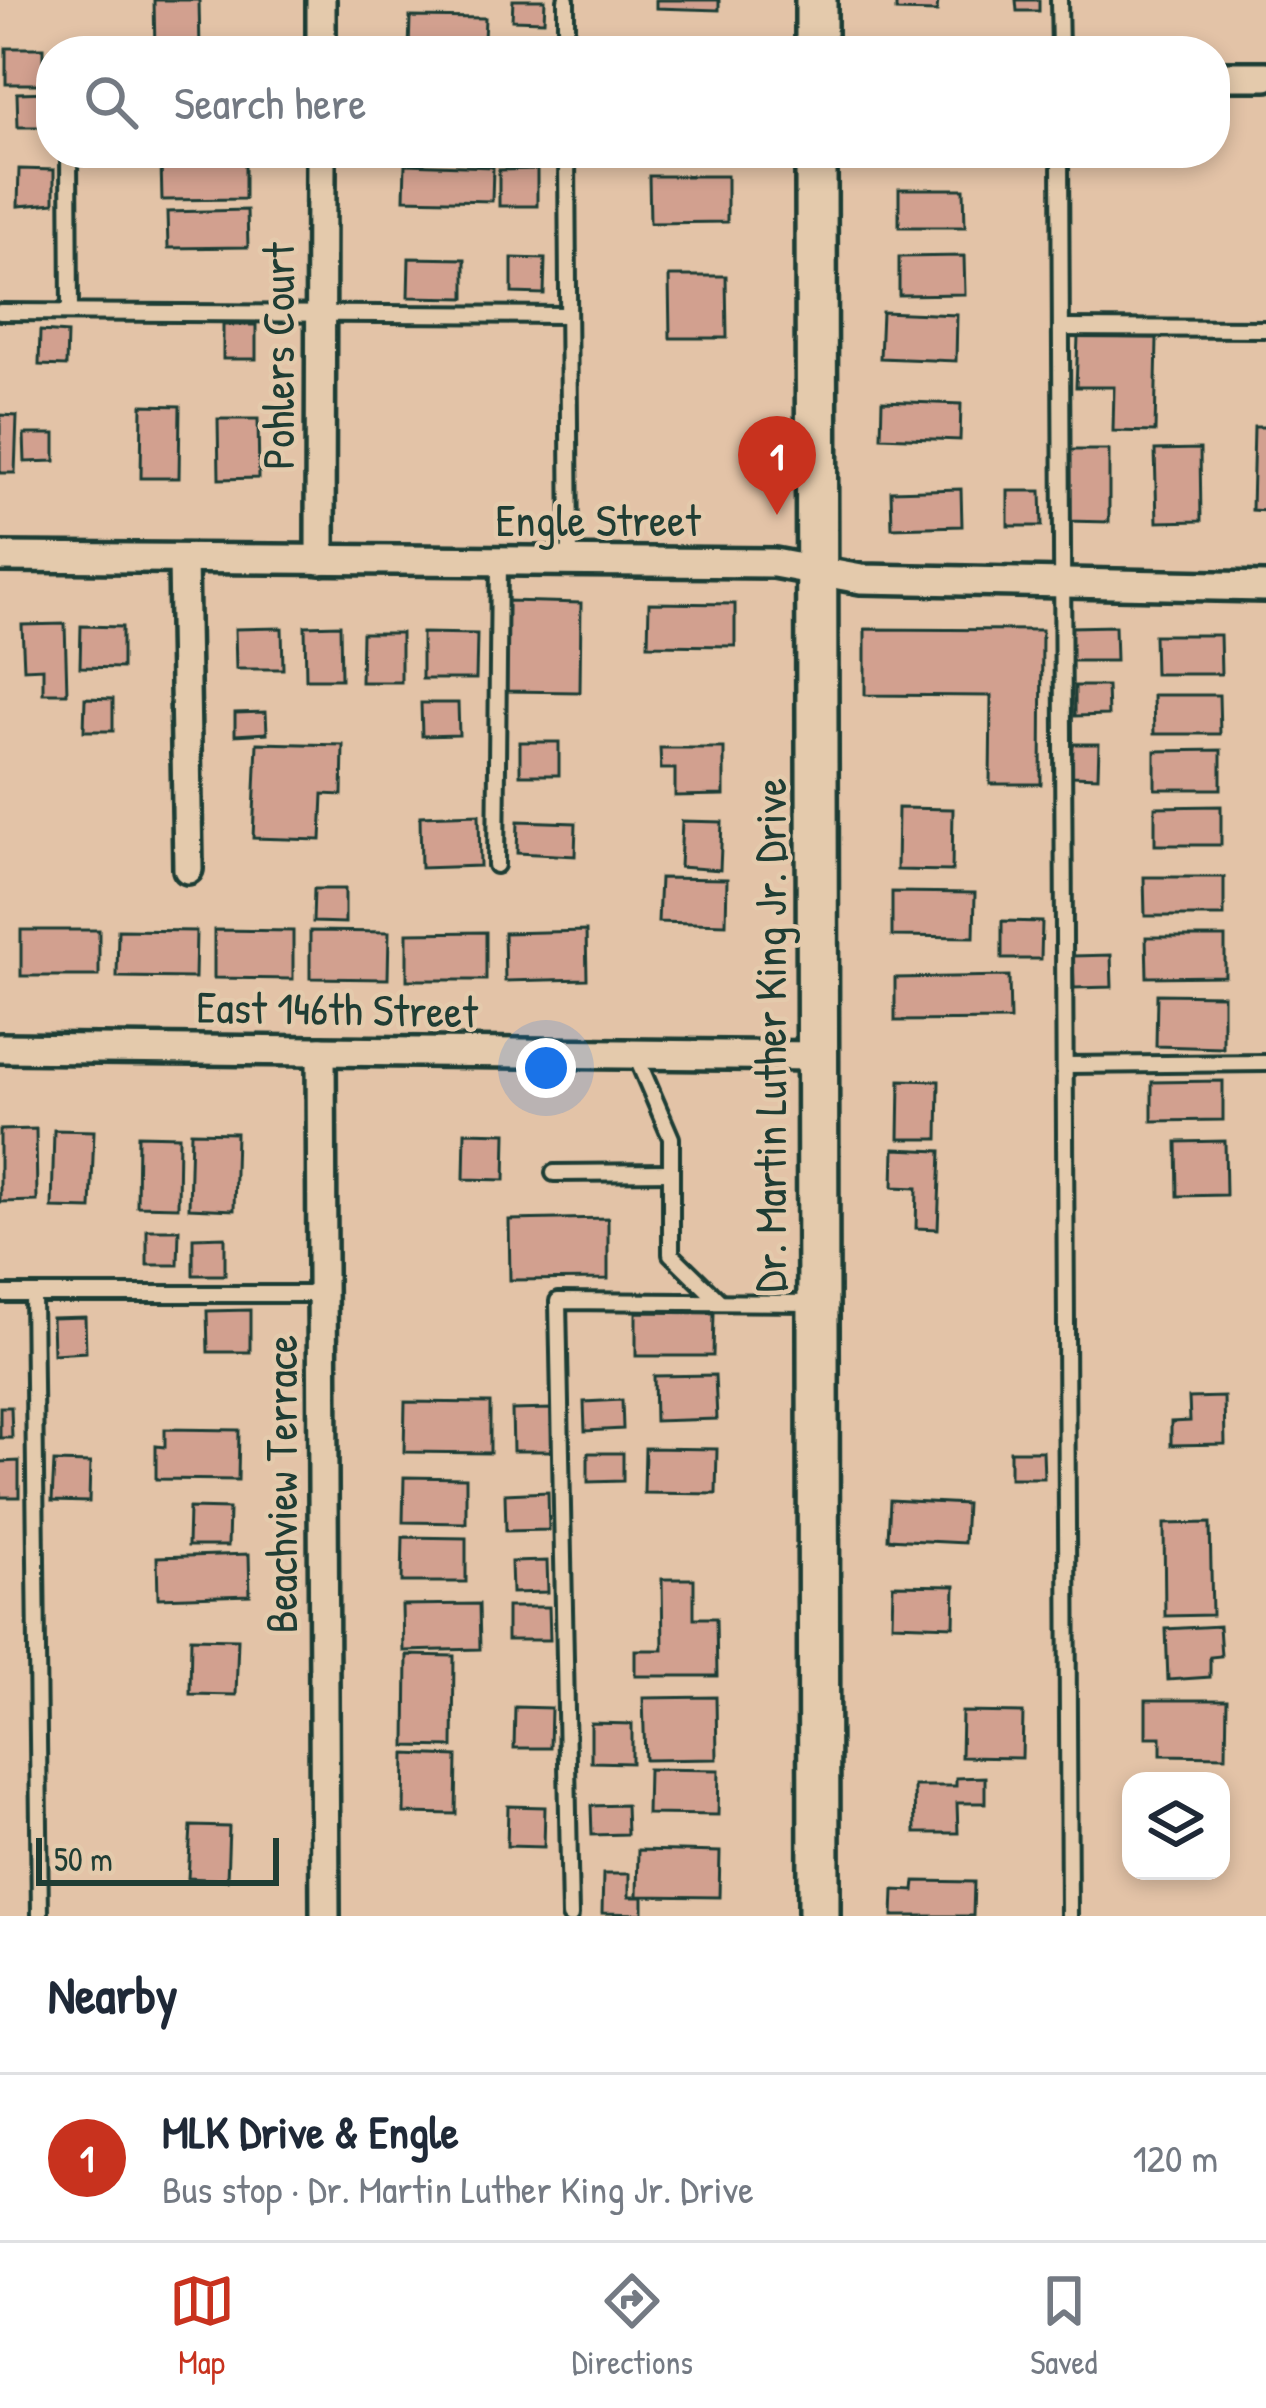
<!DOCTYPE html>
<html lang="en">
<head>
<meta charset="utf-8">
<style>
	:root { --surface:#fff; --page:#f2f2f3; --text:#1f2937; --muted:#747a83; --line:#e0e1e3; --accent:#c8321e }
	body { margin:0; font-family:"Patrick Hand",sans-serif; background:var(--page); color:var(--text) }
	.controls { position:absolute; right:36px; bottom:36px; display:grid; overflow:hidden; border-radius:24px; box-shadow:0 6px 18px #0003 }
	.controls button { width:108px; height:108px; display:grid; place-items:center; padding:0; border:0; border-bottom:3px solid var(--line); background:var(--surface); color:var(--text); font:60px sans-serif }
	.scale { position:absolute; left:36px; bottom:30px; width:243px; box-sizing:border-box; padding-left:12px; border:6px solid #1f3d34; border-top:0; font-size:33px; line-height:42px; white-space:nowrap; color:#1f3d34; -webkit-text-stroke:9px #e4caac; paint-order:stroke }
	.you { position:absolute; left:546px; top:1068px; width:42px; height:42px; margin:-30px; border:9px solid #fff; border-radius:50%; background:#1a73e8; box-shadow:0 0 0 18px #1a73e833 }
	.badge { display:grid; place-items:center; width:78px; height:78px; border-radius:50%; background:var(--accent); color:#fff; font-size:39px; font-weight:700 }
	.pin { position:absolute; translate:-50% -99px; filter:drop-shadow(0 3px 6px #0008) }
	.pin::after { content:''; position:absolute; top:63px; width:42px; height:36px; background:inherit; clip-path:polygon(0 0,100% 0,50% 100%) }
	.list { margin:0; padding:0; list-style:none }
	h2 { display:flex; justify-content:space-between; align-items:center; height:156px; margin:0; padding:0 48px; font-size:51px }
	h2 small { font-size:39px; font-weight:400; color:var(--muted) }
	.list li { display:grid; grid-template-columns:78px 1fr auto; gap:36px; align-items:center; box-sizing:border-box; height:168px; padding:0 48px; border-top:3px solid var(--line) }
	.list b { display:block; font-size:45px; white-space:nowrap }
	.list p { margin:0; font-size:39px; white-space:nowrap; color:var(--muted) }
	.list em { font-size:39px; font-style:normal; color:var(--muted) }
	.icon { flex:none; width:66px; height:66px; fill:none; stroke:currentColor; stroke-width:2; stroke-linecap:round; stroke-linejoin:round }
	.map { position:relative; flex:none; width:1266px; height:1916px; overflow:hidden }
	.search { position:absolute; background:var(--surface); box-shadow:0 6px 18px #0003; left:36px; right:36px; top:36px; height:132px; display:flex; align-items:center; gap:30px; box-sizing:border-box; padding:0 42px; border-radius:48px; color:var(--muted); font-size:45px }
	.sheet { height:324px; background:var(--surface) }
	nav { display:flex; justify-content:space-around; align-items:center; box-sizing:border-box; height:168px; border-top:3px solid var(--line); background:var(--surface); font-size:33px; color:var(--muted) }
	nav a { display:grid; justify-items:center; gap:6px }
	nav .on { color:var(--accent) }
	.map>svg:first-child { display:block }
	.building { fill:#d2a08f; stroke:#1f3d34; stroke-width:3 }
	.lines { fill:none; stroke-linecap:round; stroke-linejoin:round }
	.lane-casing { stroke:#1f3d34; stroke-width:22 }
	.street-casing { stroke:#1f3d34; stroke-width:36 }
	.secondary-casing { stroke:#1f3d34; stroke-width:48 }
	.lane { stroke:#e4caac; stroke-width:14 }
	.street { stroke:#e4caac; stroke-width:27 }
	.secondary { stroke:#e4caac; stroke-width:39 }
	.labels { text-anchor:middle; stroke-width:9; stroke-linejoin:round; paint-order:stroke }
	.street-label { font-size:45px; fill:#1f3d34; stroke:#e4caac }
</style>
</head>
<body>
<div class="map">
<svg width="1266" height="1916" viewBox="0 0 1266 1916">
	<rect width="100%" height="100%" fill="#e3c3a7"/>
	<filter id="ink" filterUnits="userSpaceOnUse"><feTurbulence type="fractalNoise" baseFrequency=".00833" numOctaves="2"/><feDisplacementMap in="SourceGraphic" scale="24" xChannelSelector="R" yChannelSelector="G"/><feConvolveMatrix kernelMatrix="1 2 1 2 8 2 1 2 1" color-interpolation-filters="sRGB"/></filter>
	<g filter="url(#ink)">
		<!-- building -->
		<g class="building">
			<polygon points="154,0 199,0 200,51 155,51"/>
			<polygon points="513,0 545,0 544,21 512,20"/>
			<polygon points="656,0 719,0 719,10 656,8"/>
			<polygon points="896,0 938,0 937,12 896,11"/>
			<polygon points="1016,0 1039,0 1039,11 1017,11"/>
			<polygon points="410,17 485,18 484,40 479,40 479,51 409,51"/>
			<rect x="6" y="48" width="37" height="36"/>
			<polygon points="51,92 51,127 18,127 17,93"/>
			<polygon points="878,153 963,153 963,162 877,161"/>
			<polygon points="245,162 245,199 162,200 161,163"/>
			<polygon points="405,164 493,167 492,201 404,199"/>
			<polygon points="19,169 54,170 54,203 18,206"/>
			<polygon points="537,169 537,206 499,206 499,170"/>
			<polygon points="649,176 727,176 727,222 650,223"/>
			<polygon points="899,189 964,189 965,227 899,227"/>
			<polygon points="247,210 248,247 168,248 167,212"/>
			<polygon points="964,256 965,294 899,295 899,257"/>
			<polygon points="409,258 465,259 465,298 408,297"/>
			<polygon points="512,258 545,259 544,294 512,293"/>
			<polygon points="669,276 726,276 727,338 670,338"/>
			<polygon points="882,312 957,315 956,361 880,358"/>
			<rect x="223" y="325" width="33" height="34"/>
			<polygon points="40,331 67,333 66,366 39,365"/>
			<polygon points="1078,337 1157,338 1155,432 1113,431 1114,387 1076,387"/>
			<polygon points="882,401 961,404 960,440 881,437"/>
			<polygon points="142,405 180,406 179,478 141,478"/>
			<polygon points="0,415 17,416 15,473 0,473"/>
			<polygon points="218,419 258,419 259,478 219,479"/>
			<polygon points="1254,427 1266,427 1266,511 1252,510"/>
			<polygon points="24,434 55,434 55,461 25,462"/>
			<polygon points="1200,449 1201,521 1157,522 1155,450"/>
			<polygon points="1068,450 1109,450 1109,522 1067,521"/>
			<polygon points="961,489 962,526 892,528 891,491"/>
			<polygon points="1008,491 1041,491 1042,526 1008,526"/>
			<polygon points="507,601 581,603 580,692 505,691"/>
			<polygon points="649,603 735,604 735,646 648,645"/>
			<polygon points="65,624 67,693 43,693 43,668 24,669 22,625"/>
			<polygon points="340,625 341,679 306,679 305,626"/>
			<polygon points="81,626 122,627 122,668 80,667"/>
			<polygon points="1115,626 1116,661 1071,661 1070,627"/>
			<polygon points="282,628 283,669 236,669 235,629"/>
			<polygon points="865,629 1042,630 1041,784 990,784 991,696 865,695"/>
			<polygon points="362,633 401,633 401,682 361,682"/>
			<polygon points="422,633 477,634 476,679 422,679"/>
			<polygon points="1154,635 1220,635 1221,674 1155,674"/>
			<polygon points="1075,686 1107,686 1108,715 1075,716"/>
			<polygon points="1153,695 1219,695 1220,734 1154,734"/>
			<polygon points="85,698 113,699 113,731 84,731"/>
			<polygon points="421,703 458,703 459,735 422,736"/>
			<polygon points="266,712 267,733 235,735 235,713"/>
			<rect x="520" y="742" width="39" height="33"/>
			<polygon points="257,743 343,745 342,795 323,794 321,840 253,838"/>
			<polygon points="1073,744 1099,744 1098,777 1072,776"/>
			<polygon points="660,748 724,748 724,795 675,796 675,769 661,769"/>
			<polygon points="1221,750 1221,789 1155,789 1155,751"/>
			<polygon points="1221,806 1221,845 1155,845 1155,807"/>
			<polygon points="898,808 953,809 952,871 897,870"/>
			<polygon points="479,814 480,866 421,868 420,816"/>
			<polygon points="518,821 576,823 575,856 517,853"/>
			<polygon points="682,821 722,822 720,870 680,867"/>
			<polygon points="1144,877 1224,877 1224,916 1145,916"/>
			<polygon points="660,878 727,879 726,924 658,922"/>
			<polygon points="314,889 345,889 345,923 313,922"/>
			<polygon points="892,892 975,893 974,937 892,936"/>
			<polygon points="1002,921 1042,922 1041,959 1002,959"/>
			<rect x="21" y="930" width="78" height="46"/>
			<polygon points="118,930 196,931 195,978 117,977"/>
			<polygon points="214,930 293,931 293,979 214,978"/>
			<polygon points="310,931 389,932 388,979 310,978"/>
			<polygon points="586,931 587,979 505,981 504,933"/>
			<polygon points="486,932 486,980 407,980 407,933"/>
			<polygon points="1146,937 1225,937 1225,976 1147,977"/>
			<polygon points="1111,955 1112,987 1074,988 1073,956"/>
			<polygon points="1009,976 1010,1020 895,1021 895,978"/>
			<polygon points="1157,994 1223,995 1223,1048 1156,1046"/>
			<polygon points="900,1080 939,1081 938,1139 899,1139"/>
			<polygon points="1223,1081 1223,1120 1152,1121 1152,1082"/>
			<polygon points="36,1129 37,1201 0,1202 0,1130"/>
			<polygon points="54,1130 94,1131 91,1209 52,1208"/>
			<polygon points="191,1132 236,1133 234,1210 189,1208"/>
			<polygon points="465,1132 506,1133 505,1180 464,1179"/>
			<polygon points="138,1135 179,1136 178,1207 137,1206"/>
			<polygon points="1225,1141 1226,1195 1178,1196 1177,1142"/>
			<polygon points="894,1149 941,1151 938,1229 916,1228 917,1188 893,1187"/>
			<polygon points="608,1218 608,1279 510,1280 509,1220"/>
			<polygon points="147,1230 179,1230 178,1265 147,1265"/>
			<polygon points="225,1237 225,1275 193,1275 193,1238"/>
			<polygon points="250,1310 250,1352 208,1352 207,1311"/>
			<polygon points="636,1312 714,1313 713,1356 636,1356"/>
			<polygon points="85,1317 86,1352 53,1354 52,1318"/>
			<polygon points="715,1375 717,1419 655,1421 654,1376"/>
			<polygon points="1224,1397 1225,1444 1171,1445 1171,1422 1190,1421 1189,1398"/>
			<polygon points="622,1400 623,1429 585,1431 584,1402"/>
			<polygon points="405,1402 490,1403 490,1453 404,1452"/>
			<polygon points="0,1407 11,1407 12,1438 0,1438"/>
			<polygon points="551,1409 552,1451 513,1451 512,1410"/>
			<polygon points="165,1429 239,1430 238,1480 156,1479 156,1446 165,1447"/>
			<polygon points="645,1448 717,1449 716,1494 644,1493"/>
			<polygon points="1010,1451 1043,1451 1044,1478 1010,1478"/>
			<polygon points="588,1453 623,1453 623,1481 588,1482"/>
			<polygon points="19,1461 19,1497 0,1497 0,1462"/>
			<polygon points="54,1462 90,1463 89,1502 52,1501"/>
			<polygon points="404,1477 466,1478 466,1523 403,1522"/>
			<polygon points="548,1492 549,1530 506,1531 505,1494"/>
			<polygon points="890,1500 966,1504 964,1543 888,1539"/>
			<polygon points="189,1508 229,1509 228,1546 188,1546"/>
			<polygon points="1210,1523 1212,1615 1165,1616 1164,1524"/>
			<polygon points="403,1537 466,1538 466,1582 402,1582"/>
			<polygon points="249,1554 250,1595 158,1598 157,1557"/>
			<polygon points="547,1561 548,1592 512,1593 511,1562"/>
			<polygon points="662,1579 694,1579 694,1618 716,1618 717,1676 635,1676 635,1650 663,1650"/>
			<polygon points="893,1585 955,1586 954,1626 892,1624"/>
			<polygon points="479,1604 480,1649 403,1651 402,1605"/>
			<polygon points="507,1607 549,1607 550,1640 507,1640"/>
			<polygon points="1219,1626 1221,1656 1210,1657 1210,1677 1168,1680 1166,1629"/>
			<polygon points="191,1638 238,1639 236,1695 190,1694"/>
			<polygon points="407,1655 454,1656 453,1747 406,1746"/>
			<polygon points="716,1697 717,1759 645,1760 643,1698"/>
			<polygon points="1146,1700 1227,1700 1226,1756 1161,1755 1161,1737 1146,1737"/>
			<polygon points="515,1707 551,1708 550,1748 514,1748"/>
			<polygon points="962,1712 1023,1713 1022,1758 961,1757"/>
			<polygon points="591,1723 632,1724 632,1763 591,1762"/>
			<polygon points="405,1754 457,1756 456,1814 404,1813"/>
			<polygon points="648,1769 719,1770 718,1815 647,1814"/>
			<polygon points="985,1777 985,1803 957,1803 958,1833 915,1833 914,1786 956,1786 956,1778"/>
			<polygon points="626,1805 627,1834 592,1835 591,1806"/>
			<polygon points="508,1806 545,1807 544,1847 507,1846"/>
			<polygon points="191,1826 229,1827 227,1880 188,1878"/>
			<polygon points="638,1850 720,1852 719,1897 637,1896"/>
			<polygon points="603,1874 629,1874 629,1897 643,1897 643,1914 602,1913"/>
			<polygon points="915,1881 974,1882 973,1916 893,1916 894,1890 914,1891"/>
		</g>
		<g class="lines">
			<defs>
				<g id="lane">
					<polyline points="566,0 566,51"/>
					<polyline points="1059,0 1060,51"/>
					<polyline points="69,153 70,312"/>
					<polyline points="567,153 570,561"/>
					<polyline points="1060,153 1069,1916"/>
					<polyline points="0,312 568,315"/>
					<polyline points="1061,328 1266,329"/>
					<polyline points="496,865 499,561"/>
					<polyline points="635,1054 671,1138 671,1254 720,1302"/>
					<polyline points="1065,1065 1266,1063"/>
					<polyline points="554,1173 671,1172"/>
					<polyline points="0,1294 323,1294"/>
					<polyline points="33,1294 40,1916"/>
					<polyline points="570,1916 558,1301 814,1303"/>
				</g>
				<g id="street">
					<polyline points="321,51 321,0"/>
					<polyline points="1215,76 1266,76"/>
					<polyline points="0,557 774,563 861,579 1266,587"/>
					<polyline points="183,559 188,869"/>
					<polyline points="320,560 321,153"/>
					<polyline points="0,1048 818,1056"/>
					<polyline points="321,1051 325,1916"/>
				</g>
				<g id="secondary">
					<polyline points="816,0 816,51"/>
					<polyline points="816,153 819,1916"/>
				</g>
			</defs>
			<!-- lane casing -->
			<use href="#lane" class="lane-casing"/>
			<!-- street casing -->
			<use href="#street" class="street-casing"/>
			<!-- secondary casing -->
			<use href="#secondary" class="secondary-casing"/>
			<!-- lane -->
			<use href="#lane" class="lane"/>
			<!-- street -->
			<use href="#street" class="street"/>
			<!-- secondary -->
			<use href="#secondary" class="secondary"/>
		</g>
	</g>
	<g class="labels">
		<!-- street labels -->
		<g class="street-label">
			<text transform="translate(278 356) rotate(-90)" y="16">Pohlers Court</text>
			<text x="598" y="536">Engle Street</text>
			<text transform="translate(337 1009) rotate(1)" y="16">East 146th Street</text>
			<text transform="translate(770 1035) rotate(-90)" y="16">Dr. Martin Luther King Jr. Drive</text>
			<text transform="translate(281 1484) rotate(-90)" y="16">Beachview Terrace</text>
		</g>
	</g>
</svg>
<div class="controls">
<button><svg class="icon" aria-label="layers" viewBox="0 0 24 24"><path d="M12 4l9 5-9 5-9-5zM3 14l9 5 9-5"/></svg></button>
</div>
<div class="scale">50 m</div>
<div class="you"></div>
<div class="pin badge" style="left:777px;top:515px">1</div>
<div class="search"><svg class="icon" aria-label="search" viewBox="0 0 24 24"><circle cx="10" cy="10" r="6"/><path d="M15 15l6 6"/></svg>Search here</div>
</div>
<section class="sheet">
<h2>Nearby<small></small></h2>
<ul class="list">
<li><span class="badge">1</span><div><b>MLK Drive &amp; Engle</b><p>Bus stop · Dr. Martin Luther King Jr. Drive</p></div><em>120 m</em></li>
</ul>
</section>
<nav>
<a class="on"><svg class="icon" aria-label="map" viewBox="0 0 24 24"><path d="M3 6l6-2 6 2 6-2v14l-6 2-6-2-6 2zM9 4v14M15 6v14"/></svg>Map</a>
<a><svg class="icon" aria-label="directions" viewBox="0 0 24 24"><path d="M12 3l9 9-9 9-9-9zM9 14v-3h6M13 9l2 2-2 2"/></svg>Directions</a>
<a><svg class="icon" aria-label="saved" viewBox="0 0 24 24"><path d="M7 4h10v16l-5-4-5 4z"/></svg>Saved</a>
</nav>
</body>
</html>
